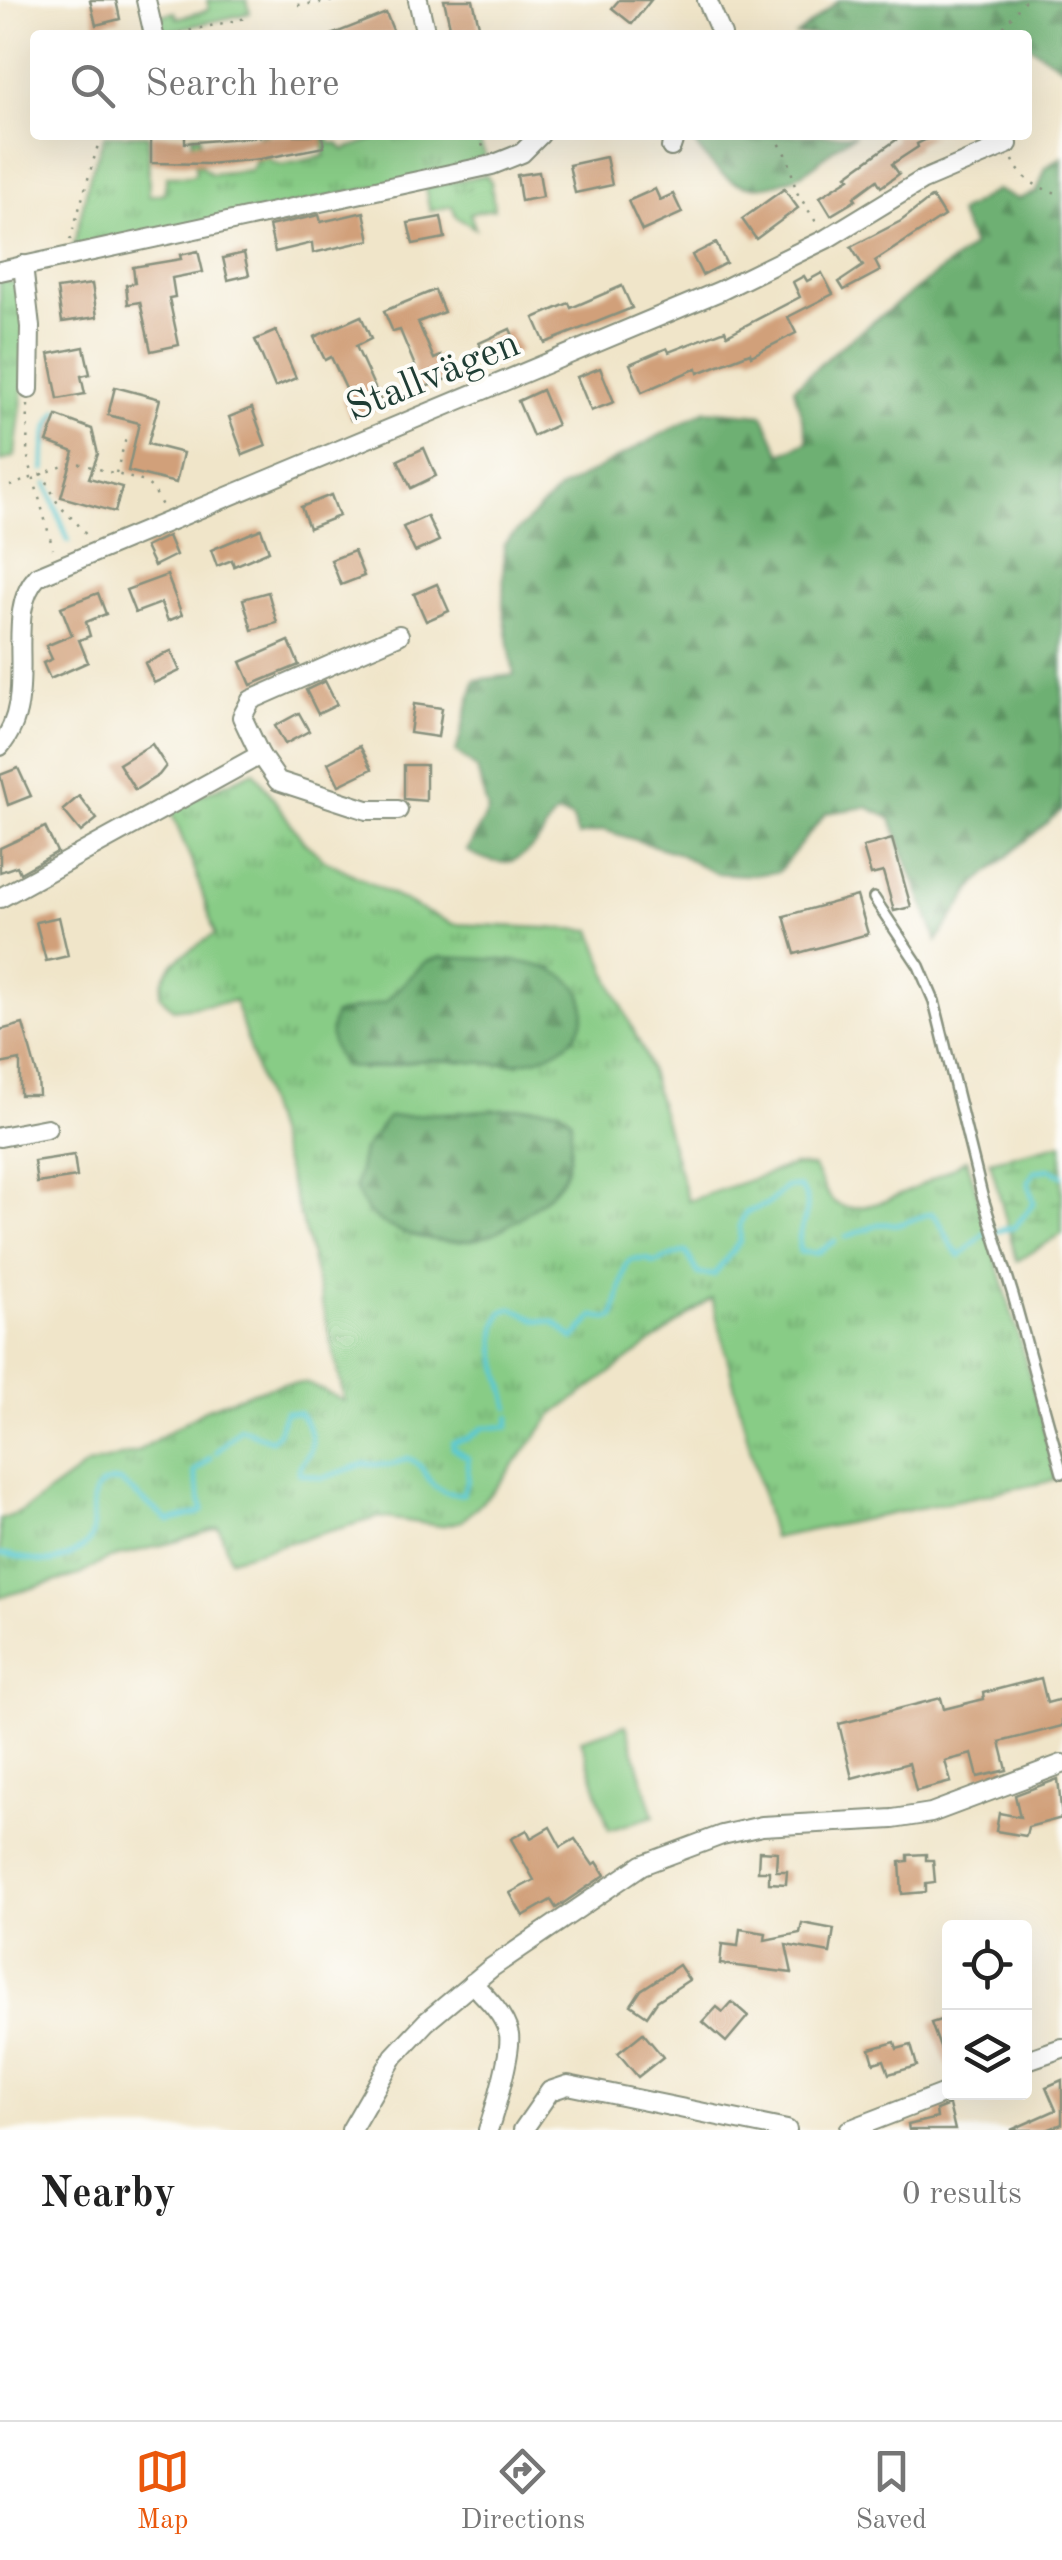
<!DOCTYPE html>
<html lang="en">
<head>
<meta charset="utf-8">
<style>
	:root { --surface:#fff; --page:#f2f2f2; --text:#222; --muted:#767676; --line:#e0e0e0; --accent:#ea580c }
	body { margin:0; font-family:"Old Standard TT",serif; background:var(--page); color:var(--text) }
	.controls { position:absolute; right:30px; bottom:30px; display:grid; overflow:hidden; border-radius:10px; box-shadow:0 10px 40px #0002 }
	.controls button { width:90px; height:90px; display:grid; place-items:center; padding:0; border:0; border-bottom:2px solid var(--line); background:var(--surface); color:var(--text); font:50px sans-serif }
	.list { margin:0; padding:0; list-style:none }
	h2 { display:flex; justify-content:space-between; align-items:center; height:130px; margin:0; padding:0 40px; font-size:42px }
	h2 small { font-size:32px; font-weight:400; color:var(--muted) }
	.icon { flex:none; width:55px; height:55px; fill:none; stroke:currentColor; stroke-width:2; stroke-linecap:round; stroke-linejoin:round }
	.map { position:relative; flex:none; width:1062px; height:2130px; overflow:hidden }
	.search { position:absolute; background:var(--surface); box-shadow:0 10px 40px #0002; left:30px; right:30px; top:30px; height:110px; display:flex; align-items:center; gap:25px; box-sizing:border-box; padding:0 35px; border-radius:10px; color:var(--muted); font-size:38px }
	.sheet { height:290px; background:var(--surface) }
	nav { display:flex; justify-content:space-around; align-items:center; box-sizing:border-box; height:140px; border-top:2px solid var(--line); background:var(--surface); font-size:28px; color:var(--muted) }
	nav a { display:grid; justify-items:center; gap:5px }
	nav .on { color:var(--accent) }
	.map>svg:first-child { display:block }
	.grass { fill:url(#grass-tufts); stroke:#54845d; stroke-width:2.5; fill-rule:evenodd }
	.forest { fill:url(#forest-firs); stroke:#467654; stroke-width:2.5 }
	.wetland { fill:url(#wetland-marsh); stroke:#54845d; stroke-width:2.5 }
	.green { fill:#88cc86; stroke:#54845d; stroke-width:2.5 }
	.lines { fill:none; stroke-linecap:round; stroke-linejoin:round }
	.stream { stroke:#5cc9d2; stroke-width:5 }
	.building { fill:#d1a07a }
	.service-casing { stroke:#88917e; stroke-width:14 }
	.minor-casing { stroke:#88917e; stroke-width:22 }
	.path { stroke:#88917e; stroke-width:2.5; stroke-dasharray:2.5 8; stroke-linecap:butt }
	.service { stroke:#fff; stroke-width:9 }
	.minor { stroke:#fff; stroke-width:18 }
	.labels { text-anchor:middle; stroke-width:8; stroke-linejoin:round; paint-order:stroke }
	.street-label { font-size:40px; fill:#1f3d34; stroke:#fdfcf7 }
</style>
</head>
<body>
<div class="map">
<svg width="1062" height="2130" viewBox="0 0 1062 2130">
	<defs>
		<pattern id="grass-tufts" width="24" height="20" patternUnits="userSpaceOnUse" patternTransform="scale(2.5)"><rect width="24" height="20" fill="#88cc86"/><path d="M3 7l-1-3M5 7V3M7 7l1-3M15 17l-1-3M17 17v-4M19 17l1-3" fill="none" stroke="#6fa76e"/></pattern>
		<pattern id="forest-firs" width="22" height="20" patternUnits="userSpaceOnUse" patternTransform="scale(2.5)"><rect width="22" height="20" fill="#6eb073"/><path d="M5 1l3.5 6h-7zM16 11l3.5 6h-7z" fill="#5a905f"/></pattern>
		<pattern id="wetland-marsh" width="20" height="14" patternUnits="userSpaceOnUse" patternTransform="scale(2.5)"><rect width="20" height="14" fill="#88cc86"/><path d="M1 5h8M5 5V1M11 12h8M15 12V8" fill="none" stroke="#6fa76e"/></pattern>
	</defs>
	<rect width="100%" height="100%" fill="#fdfcf7"/>
	<filter id="ink" filterUnits="userSpaceOnUse"><feTurbulence type="fractalNoise" baseFrequency=".01" numOctaves="2"/><feDisplacementMap in="SourceGraphic" scale="20" xChannelSelector="R" yChannelSelector="G"/><feConvolveMatrix kernelMatrix="1 2 1 2 8 2 1 2 1" color-interpolation-filters="sRGB"/></filter>
	<filter id="wash" filterUnits="userSpaceOnUse"><feTurbulence type="fractalNoise" baseFrequency=".0048" numOctaves="4" result="noise"/><feDisplacementMap in="SourceGraphic" scale="40" xChannelSelector="R" yChannelSelector="G"/><feGaussianBlur stdDeviation="2.25" result="paint"/><feColorMatrix in="noise" values="0 0 0 0 0 0 0 0 0 0 0 0 0 0 0 0 0 1.4 0 .05"/><feComposite in="paint" operator="in"/></filter>
	<g filter="url(#wash)">
		<rect width="100%" height="100%" fill="#f0e5c9"/>
		<!-- grass -->
		<g class="grass">
			<polygon points="207,0 247,0 250,13 160,33 157,16 175,12 177,18 205,11 209,9"/>
			<polygon points="105,135 148,135 149,196 164,193 167,176 190,176 196,173 192,135 200,135 200,165 211,174 251,170 256,160 263,158 261,137 257,135 267,135 270,161 282,165 325,156 323,135 328,135 330,144 337,143 344,150 385,135 477,135 485,156 461,169 72,253 90,175"/>
			<polygon points="486,175 491,182 494,209 470,213 475,228 456,217 452,206 430,211 425,187"/>
			<path d="M0,279l17,5c19,52 3,118 -2,172l-15,6z"/>
			<path d="M254,771l49,70 20,18 105,54 25,11 139,6 17,48 36,77 43,146 106,-36 19,2c7,10 12,28 21,35 27,22 108,-28 133,-43l75,259 14,62 -283,58 -61,-240 -159,117 -58,74 -33,32 -22,5 -60,-9 -150,42 -11,-32 -41,14 -68,17 -31,17 -79,22v-77l23,-9 64,-46 49,-13 72,-44 42,-15 31,-9 26,-1 38,18 -39,-165 -71,-235 -62,8 -13,-13c1,-34 29,-44 55,-62l-21,-67 -24,-58zM442,957l78,6 34,6 -35,95 -93,-4 -64,10 -27,-55 50,-13 40,-40z"/>
		</g>
		<!-- forest -->
		<g class="forest">
			<polygon points="839,0 1062,0 1062,67 1027,44 1027,35 1016,33 797,35"/>
			<path d="M690,135h165c-16,7 -25,17 -38,28 -21,17 -54,30 -80,20 -20,-8 -33,-28 -46,-43z"/>
			<path d="M1062,157v653l-86,73 -39,58 -46,-122 -24,-12 -41,6 -48,59 -31,3 -32,-2 -38,-20 -73,-23 -26,6 -6,-18 -15,-4c-11,8 -10,17 -18,26 -25,29 -40,27 -72,11l21,-40 -11,-42 -21,-17 19,-72 39,-5 -11,-68 1,-63 55,-54 147,-80 57,5 18,39 27,-13 -14,-53 47,-42 132,-100 -15,-33 38,-23 22,9 19,-7 9,-25z"/>
			<path d="M441,957c42,3 154,-4 142,62 -4,18 -19,29 -36,36 -40,17 -81,3 -122,5 -29,2 -54,12 -83,6 -10,-19 -16,-32 -7,-52l50,-12 40,-40z"/>
			<path d="M531,1107l29,2 11,10c0,19 1,43 -9,60 -13,20 -58,53 -81,59 -33,9 -84,-1 -111,-24 -6,-6 -11,-18 -15,-26l8,-38 25,-33z"/>
		</g>
		<!-- wetland -->
		<polygon class="wetland" points="1062,1143 1062,1234 1017,1261 990,1161"/>
		<!-- green -->
		<polygon class="green" points="626,1725 654,1816 609,1830 581,1739"/>
		<g class="lines">
			<!-- stream -->
			<g class="stream">
				<path d="M44,469c0,-22 0,-40 14,-58"/>
				<polyline points="47,484 68,540"/>
				<path d="M846,1237l33,-13h22l30,-11c14,10 15,31 29,43l24,-22 31,-7 19,-24 -6,-21 7,-11 16,-2 11,7"/>
				<path d="M509,1407c-7,-32 -23,-64 -7,-95l10,-4 25,12 17,2 20,17 20,-23 14,3 6,-2 12,-52 5,-5 16,-1 7,4 31,-12 14,23 15,1 26,-34v-17l5,-11 23,-9 18,-17h13c21,21 -6,42 1,65l17,1 18,-12"/>
				<path d="M216,1452l24,-24 31,12c12,-8 8,-18 15,-28l13,1c8,10 17,24 11,38 -5,11 -10,9 -11,22l24,5 41,-14 27,1 17,-7c25,10 14,36 54,36l6,-14v-22l-15,-10v-5l16,-5 15,-11h24l2,-11"/>
				<path d="M0,1554c17,0 38,11 54,7 12,-2 36,-14 38,-26 5,-21 -11,-54 27,-54l50,40 30,-8 4,-3 -9,-38 16,-14"/>
			</g>
		</g>
		<g id="blocks">
			<!-- building -->
			<g class="building">
				<polygon points="90,0 116,0 120,19 96,25"/>
				<polygon points="444,0 473,0 480,30 452,35"/>
				<polygon points="619,0 651,0 632,24 612,8"/>
				<polygon points="386,13 395,35 333,35 333,34"/>
				<polygon points="151,135 185,135 185,143 276,135 322,135 324,147 261,159 208,164 151,163"/>
				<polygon points="893,135 935,135 917,144 918,147 892,164 899,174 881,187 877,180 854,197 856,200 831,215 820,197 850,178 847,175 896,140"/>
				<polygon points="606,157 612,185 575,193 569,165"/>
				<polygon points="539,172 543,197 521,201 517,175"/>
				<polygon points="655,189 660,200 673,194 682,213 642,231 628,201"/>
				<polygon points="784,189 798,208 756,239 742,219"/>
				<polygon points="932,197 944,216 875,261 880,271 844,290 839,282 863,266 851,247 901,221"/>
				<polygon points="364,212 370,240 313,253 312,243 275,252 269,226 319,215 321,222"/>
				<polygon points="441,217 445,238 413,244 408,223"/>
				<polygon points="716,243 726,263 702,275 692,255"/>
				<polygon points="198,251 203,272 172,278 175,297 169,298 179,345 151,351 140,302 128,304 126,285 135,283 133,267 181,259 180,255"/>
				<polygon points="244,253 249,275 228,280 223,258"/>
				<polygon points="822,273 833,294 788,317 796,333 751,356 750,353 698,373 697,368 642,392 630,364 667,348 669,352 725,330 727,335 800,297 793,282 804,276 807,281"/>
				<polygon points="92,284 97,317 62,322 57,289"/>
				<polygon points="622,286 632,308 545,343 534,318 569,303 571,308"/>
				<polygon points="435,290 444,312 418,322 434,359 441,356 450,378 420,389 412,367 415,366 400,330 393,332 384,311"/>
				<polygon points="361,316 371,339 356,346 383,406 351,420 342,399 349,395 331,357 325,360 314,337"/>
				<polygon points="510,329 520,351 489,365 479,343"/>
				<polygon points="276,331 296,378 275,387 255,340"/>
				<polygon points="84,347 90,374 81,376 85,394 58,399 49,354"/>
				<polygon points="600,368 614,402 591,411 577,377"/>
				<polygon points="115,387 160,399 148,444 183,453 176,483 128,471 139,423 108,415"/>
				<polygon points="542,390 557,425 533,436 518,401"/>
				<polygon points="252,408 266,446 243,455 229,417"/>
				<polygon points="57,416 92,429 98,454 89,478 122,487 115,512 61,497 74,452 47,442"/>
				<polygon points="424,448 436,476 411,488 398,460"/>
				<polygon points="331,495 339,516 309,528 301,507"/>
				<polygon points="427,516 439,541 415,552 403,527"/>
				<polygon points="261,529 269,551 234,566 232,560 217,566 211,550"/>
				<polygon points="168,536 176,555 154,566 145,547"/>
				<polygon points="354,551 364,576 341,585 331,560"/>
				<polygon points="167,575 182,615 168,621 161,603 135,613 126,590"/>
				<polygon points="437,584 449,611 426,621 414,594"/>
				<polygon points="268,592 277,623 252,630 243,599"/>
				<polygon points="98,593 106,614 86,622 90,636 79,640 88,662 50,679 43,663 52,659 46,646 72,635 61,607"/>
				<polygon points="289,641 299,665 251,685 241,662"/>
				<polygon points="171,651 180,671 154,683 145,663"/>
				<polygon points="325,681 337,705 318,714 306,690"/>
				<polygon points="414,704 442,708 438,737 410,733"/>
				<polygon points="299,713 309,731 285,744 275,726"/>
				<polygon points="152,744 166,766 159,775 135,790 119,764"/>
				<polygon points="360,746 372,769 339,785 328,763"/>
				<polygon points="404,765 426,765 426,801 404,799"/>
				<polygon points="18,768 31,796 8,805 0,775"/>
				<polygon points="79,796 97,819 81,832 63,810"/>
				<polygon points="45,827 57,852 20,873 17,866 0,872 0,848"/>
				<polygon points="892,839 911,907 894,911 883,872 871,875 863,847"/>
				<polygon points="857,896 868,934 795,954 784,916"/>
				<polygon points="59,917 68,956 46,961 36,922"/>
				<polygon points="23,1024 38,1078 39,1095 20,1095 20,1060 0,1064 0,1030"/>
				<polygon points="74,1155 77,1177 37,1183 34,1161"/>
				<polygon points="1041,1678 1047,1703 1062,1699 1062,1726 1000,1742 1007,1770 978,1777 972,1754 945,1761 951,1782 916,1791 909,1763 852,1778 839,1724 941,1698 944,1709 984,1699 983,1693"/>
				<polygon points="1058,1779 1062,1818 1028,1827 1026,1836 996,1831 999,1813 1020,1817 1015,1795"/>
				<polygon points="550,1827 561,1847 575,1839 593,1865 597,1862 605,1875 556,1908 551,1900 523,1916 510,1893 534,1880 511,1839 527,1830 531,1838"/>
				<polygon points="759,1851 777,1852 776,1871 787,1871 786,1884 769,1883 769,1871 758,1871"/>
				<polygon points="926,1854 926,1860 933,1860 935,1882 926,1883 926,1892 902,1894 900,1862 908,1861 908,1855"/>
				<polygon points="802,1923 834,1929 830,1953 786,1945 792,1973 720,1964 722,1944 738,1946 740,1929 766,1933 765,1940 800,1933"/>
				<polygon points="679,1965 689,1980 657,2001 647,2016 631,2005 641,1990"/>
				<polygon points="732,2002 748,2016 726,2042 703,2022 717,2007 723,2012"/>
				<polygon points="947,2018 950,2025 948,2069 931,2023"/>
				<polygon points="643,2033 663,2057 638,2077 618,2053"/>
				<polygon points="895,2042 897,2049 911,2045 917,2066 889,2074 884,2060 874,2063 870,2049"/>
				<polygon points="1062,2080 1062,2124 1047,2130 1011,2130 1056,2110 1046,2087"/>
				<polygon points="949,2105 955,2130 909,2130 908,2125 937,2118 936,2110"/>
			</g>
		</g>
	</g>
	<g filter="url(#ink)">
		<use href="#blocks" fill-opacity="0" stroke="#88917e" stroke-width="2.5"/>
		<g class="lines">
			<defs>
				<polyline id="service" points="874,898 919,966 934,1001 982,1195 1013,1295 1062,1473"/>
				<g id="minor">
					<polyline points="146,0 154,35"/>
					<polyline points="418,0 426,35"/>
					<polyline points="707,0 722,35"/>
					<polyline points="671,147 675,135"/>
					<polyline points="23,265 30,327 29,389"/>
					<polyline points="0,271 492,165 522,153 540,135"/>
					<path d="M0,746c42,-49 0,-131 38,-170l682,-285 106,-52 95,-58 87,-37"/>
					<polyline points="260,755 278,781 367,810 398,810"/>
					<polyline points="0,898 260,755 242,717 251,700 399,635"/>
					<polyline points="0,1137 47,1128"/>
					<path d="M472,1983c13,13 33,32 37,52 3,16 -15,78 -21,95"/>
					<polyline points="1024,2061 1062,2048"/>
					<polyline points="351,2130 394,2056 426,2022 491,1968 642,1865 722,1835 762,1826 893,1819 931,1813 1062,1764"/>
					<polyline points="523,2130 550,2091 568,2085 787,2130"/>
					<polyline points="849,2130 950,2091"/>
				</g>
			</defs>
			<!-- service casing -->
			<use href="#service" class="service-casing"/>
			<!-- minor casing -->
			<use href="#minor" class="minor-casing"/>
			<!-- path -->
			<g class="path">
				<polyline points="298,5 348,0"/>
				<polyline points="169,35 246,18"/>
				<polyline points="997,35 1025,0"/>
				<polyline points="477,135 485,150"/>
				<polyline points="774,135 788,157 796,191 816,222"/>
				<path d="M1013,160c8,20 28,30 49,34"/>
				<polyline points="70,240 101,135"/>
				<polyline points="28,405 27,454 53,549"/>
				<path d="M41,473c9,10 10,21 18,32 10,12 21,18 29,34"/>
				<polyline points="116,473 127,435"/>
				<polyline points="10,486 74,462 145,482 154,490 162,506"/>
			</g>
			<!-- service -->
			<use href="#service" class="service"/>
			<!-- minor -->
			<use href="#minor" class="minor"/>
		</g>
	</g>
	<g class="labels">
		<!-- street labels -->
		<g class="street-label">
			<text transform="translate(432 374) rotate(-22)" y="14">Stallvägen</text>
		</g>
	</g>
</svg>
<div class="controls">
<button><svg class="icon" aria-label="locate" viewBox="0 0 24 24"><circle cx="12" cy="12" r="6"/><path d="M12 2v4M12 18v4M2 12h4M18 12h4"/></svg></button>
<button><svg class="icon" aria-label="layers" viewBox="0 0 24 24"><path d="M12 4l9 5-9 5-9-5zM3 14l9 5 9-5"/></svg></button>
</div>
<div class="search"><svg class="icon" aria-label="search" viewBox="0 0 24 24"><circle cx="10" cy="10" r="6"/><path d="M15 15l6 6"/></svg>Search here</div>
</div>
<section class="sheet">
<h2>Nearby<small>0 results</small></h2>
<ul class="list">
</ul>
</section>
<nav>
<a class="on"><svg class="icon" aria-label="map" viewBox="0 0 24 24"><path d="M3 6l6-2 6 2 6-2v14l-6 2-6-2-6 2zM9 4v14M15 6v14"/></svg>Map</a>
<a><svg class="icon" aria-label="directions" viewBox="0 0 24 24"><path d="M12 3l9 9-9 9-9-9zM9 14v-3h6M13 9l2 2-2 2"/></svg>Directions</a>
<a><svg class="icon" aria-label="saved" viewBox="0 0 24 24"><path d="M7 4h10v16l-5-4-5 4z"/></svg>Saved</a>
</nav>
</body>
</html>
